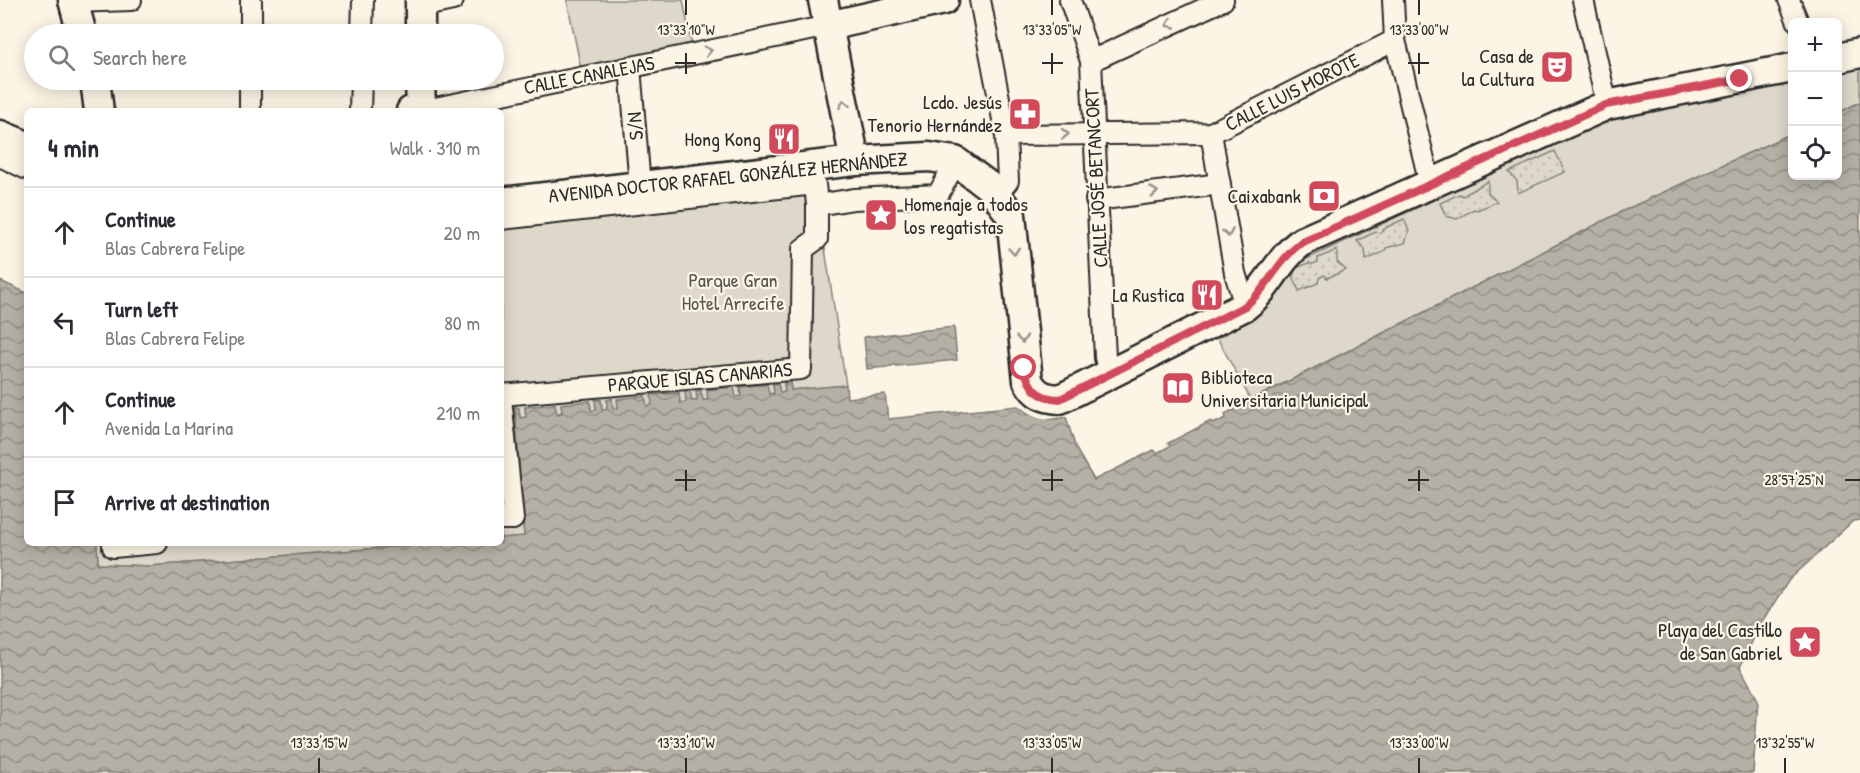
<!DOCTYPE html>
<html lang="en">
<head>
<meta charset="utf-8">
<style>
	:root { --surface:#fff; --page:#f2f2f3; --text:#2b2b33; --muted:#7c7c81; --line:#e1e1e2 }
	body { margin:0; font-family:"Patrick Hand",sans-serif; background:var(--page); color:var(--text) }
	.controls { position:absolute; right:18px; top:18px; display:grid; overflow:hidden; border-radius:9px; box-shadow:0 3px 15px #0003 }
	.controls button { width:54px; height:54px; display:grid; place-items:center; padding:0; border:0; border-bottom:2px solid var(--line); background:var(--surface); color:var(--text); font:30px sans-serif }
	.stop { position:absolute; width:18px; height:18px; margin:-14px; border:4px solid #d1495b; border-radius:50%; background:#fff }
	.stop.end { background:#d1495b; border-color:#fff; box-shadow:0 2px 6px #0008 }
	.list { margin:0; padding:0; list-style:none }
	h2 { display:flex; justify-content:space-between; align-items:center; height:78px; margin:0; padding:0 24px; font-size:26px }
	h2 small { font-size:20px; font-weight:400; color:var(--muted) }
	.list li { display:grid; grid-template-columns:39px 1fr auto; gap:18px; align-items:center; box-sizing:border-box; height:90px; padding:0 24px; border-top:2px solid var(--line) }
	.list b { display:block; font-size:22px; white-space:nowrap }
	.list p { margin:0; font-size:20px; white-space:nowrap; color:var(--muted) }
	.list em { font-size:20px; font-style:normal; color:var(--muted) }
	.icon { flex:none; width:33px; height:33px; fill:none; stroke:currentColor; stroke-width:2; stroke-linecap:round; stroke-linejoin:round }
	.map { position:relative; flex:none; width:1860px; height:773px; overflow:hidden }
	.search { position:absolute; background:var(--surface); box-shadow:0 3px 15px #0003; left:24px; top:24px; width:480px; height:66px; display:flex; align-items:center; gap:15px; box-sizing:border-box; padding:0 21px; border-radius:33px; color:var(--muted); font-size:22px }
	.panel { position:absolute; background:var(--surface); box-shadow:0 3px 15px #0003; left:24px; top:108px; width:480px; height:438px; border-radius:9px }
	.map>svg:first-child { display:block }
	.park { fill:#ded8ca; stroke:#84827a; stroke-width:1.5 }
	.garden { fill:url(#garden-dots); stroke:#84827a; stroke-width:1.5 }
	.water { fill:url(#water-waves); stroke:#7d7b74; stroke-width:1.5 }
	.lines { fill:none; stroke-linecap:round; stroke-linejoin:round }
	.street-casing { stroke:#2b2b2b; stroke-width:24 }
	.secondary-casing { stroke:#2b2b2b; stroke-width:33 }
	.street { stroke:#fcf5e5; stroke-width:20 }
	.secondary { stroke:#fcf5e5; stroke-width:28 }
	.oneway { stroke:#949088 }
	.route { stroke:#d1495b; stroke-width:8 }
	.ticks { fill:none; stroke:#2b2b2b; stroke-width:2 }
	.labels { text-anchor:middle; stroke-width:4.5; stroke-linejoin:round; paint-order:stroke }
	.poi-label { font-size:20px; fill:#2b2b2b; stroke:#fcf5e5; text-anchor:end }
	.street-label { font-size:20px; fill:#2b2b2b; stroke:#fcf5e5 }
	.park-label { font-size:20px; fill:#585653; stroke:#fcf5e5 }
	.ticks-label { font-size:15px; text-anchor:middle; fill:#2b2b2b; stroke:#fcf5e5; stroke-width:4.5; stroke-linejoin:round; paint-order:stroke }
</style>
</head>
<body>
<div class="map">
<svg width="1860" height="773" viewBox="0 0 1860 773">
	<defs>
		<pattern id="garden-dots" width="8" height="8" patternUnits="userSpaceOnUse" patternTransform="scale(1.5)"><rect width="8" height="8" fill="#ded8ca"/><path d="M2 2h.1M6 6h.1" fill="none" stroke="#bfbaae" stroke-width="1.8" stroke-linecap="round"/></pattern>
		<pattern id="water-waves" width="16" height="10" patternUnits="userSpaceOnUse" patternTransform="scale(1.5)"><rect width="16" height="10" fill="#b4b0a5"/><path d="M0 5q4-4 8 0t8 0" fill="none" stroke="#938f87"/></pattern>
	</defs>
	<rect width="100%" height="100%" fill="#fcf5e5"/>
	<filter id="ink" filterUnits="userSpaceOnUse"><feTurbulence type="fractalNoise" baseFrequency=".0167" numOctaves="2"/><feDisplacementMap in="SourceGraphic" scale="12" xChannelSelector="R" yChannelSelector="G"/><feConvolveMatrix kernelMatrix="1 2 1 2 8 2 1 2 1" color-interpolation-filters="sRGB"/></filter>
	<g filter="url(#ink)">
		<!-- park -->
		<g class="park">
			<polygon points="567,0 683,0 692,46 581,69"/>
			<polygon points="1860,64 1860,102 1838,113 1838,67"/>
			<polygon points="1792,76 1792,133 1625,210 1251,400 1214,332 1300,262 1617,115"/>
			<polygon points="815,184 846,385 791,390 790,382 784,383 785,392 779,393 778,383 773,384 774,394 768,394 767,384 740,387 741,397 735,397 734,387 707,390 708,400 702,400 701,391 697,401 691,401 690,392 686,402 680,403 679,393 652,395 652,405 646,406 645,396 613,409 612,399 607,400 607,409 602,410 601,400 596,400 597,410 591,411 590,401 556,414 555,404 525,407 526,417 520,418 519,408 515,407 524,537 501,538 501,225"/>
			<polygon points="97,543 444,543 150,566 98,564"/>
		</g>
		<!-- garden -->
		<g class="garden">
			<polygon points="1555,151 1565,172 1518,193 1517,181 1509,172"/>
			<polygon points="1488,181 1488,193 1497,202 1477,210 1474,209 1457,219 1446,216 1440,203 1459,194 1463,196"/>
			<polygon points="1404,219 1409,231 1405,243 1386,248 1384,252 1366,260 1365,249 1357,241 1375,232 1380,233 1387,227"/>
			<polygon points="1337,250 1337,262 1346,270 1327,278 1324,275 1319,278 1318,283 1299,291 1293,276 1296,268 1309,263 1313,264 1318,262 1318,258"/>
		</g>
		<!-- water -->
		<g class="water">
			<path d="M1860,102v418l-7,1 -64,59 -28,43 -21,44 18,33 -5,73h-1753v-492l27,12v250h70l1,21 52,2 294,-23h57v-5l23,-2 -9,-129 4,1 1,10 6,-1 -1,-10 30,-3 2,10 5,-1 -1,-9 29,-3 1,10 5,-1 -1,-10h6l1,10 5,-1v-9l5,-1 1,10 5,-1 -1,-9 28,-3 2,10 5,-1 -1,-10 28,-2 1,10 6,-1 -1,-10 5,-1 2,10h5l-1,-10h5l2,9h5l-1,-10 27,-3 2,10 5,-1 -1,-9 27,-3 2,10 5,-1 -1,-9 5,-1 2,10 5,-1 -1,-9 6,-1 1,8 55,-5 1,13 38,-4 3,25 130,-13c17,14 27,16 48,11l10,32 18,31 60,-30 3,3 13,-7 -2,-3 43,-22 2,3 13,-6 -1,-4 400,-204 167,-77v43h46v-63z"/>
			<polygon points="954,327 957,360 867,369 864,337"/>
		</g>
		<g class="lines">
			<defs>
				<g id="street">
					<polyline points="980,0 1006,135 1008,181 996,195"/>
					<polyline points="1070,0 1091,61 1105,358"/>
					<polyline points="1393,0 1395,40 1430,184"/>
					<polyline points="1583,0 1607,105"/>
					<polyline points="1789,0 1798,22"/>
					<polyline points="73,2 131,0"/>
					<polyline points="420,7 453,0"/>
					<polyline points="251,34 251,0"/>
					<polyline points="362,34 363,0"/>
					<polyline points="1091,61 1223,0"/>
					<polyline points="630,67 640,186"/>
					<polyline points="250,111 250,80"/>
					<polyline points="360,111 361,80"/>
					<polyline points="421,111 828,26"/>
					<polyline points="1211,133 1235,273 1245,306"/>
					<polyline points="1006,135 1211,133 1395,40"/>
					<polyline points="0,156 27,169"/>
					<polyline points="1096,200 1220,184"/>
					<polyline points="501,219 815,184 817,205"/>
					<polyline points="501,395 801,369 803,249 817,239 817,205 854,199 938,195 948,176"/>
					<polyline points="501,398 513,519 501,519"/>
					<polyline points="113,543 113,547 157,543"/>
				</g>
				<g id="secondary">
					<polyline points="73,0 82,34"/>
					<polyline points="420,0 420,34"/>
					<polyline points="823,0 855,161"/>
					<polyline points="828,26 944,0"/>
					<polyline points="1838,58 1860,53"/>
					<polyline points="95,80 99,111"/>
					<polyline points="411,111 421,109 420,80"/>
					<polyline points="0,135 27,146"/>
					<path d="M501,202l354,-41 74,-4 26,4 35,26 21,28 17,166c8,14 16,17 32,18l185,-93c24,-18 33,-48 58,-65l304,-136 185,-37"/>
				</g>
			</defs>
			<!-- street casing -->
			<use href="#street" class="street-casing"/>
			<!-- secondary casing -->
			<use href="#secondary" class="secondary-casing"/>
			<!-- street -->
			<use href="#street" class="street"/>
			<!-- secondary -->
			<use href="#secondary" class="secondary"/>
		</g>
		<!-- one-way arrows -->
		<defs><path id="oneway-chevron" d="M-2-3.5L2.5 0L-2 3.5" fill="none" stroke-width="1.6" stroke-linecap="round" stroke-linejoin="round" transform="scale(1.5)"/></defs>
		<g class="oneway">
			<use href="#oneway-chevron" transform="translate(1170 24) rotate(155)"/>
			<use href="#oneway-chevron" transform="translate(708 51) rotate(-11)"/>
			<use href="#oneway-chevron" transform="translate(844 104) rotate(-101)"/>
			<use href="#oneway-chevron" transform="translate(1065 134) rotate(-1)"/>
			<use href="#oneway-chevron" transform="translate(1154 192) rotate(-7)"/>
			<use href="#oneway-chevron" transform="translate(1228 233) rotate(81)"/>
			<use href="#oneway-chevron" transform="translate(1014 251) rotate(85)"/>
			<use href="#oneway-chevron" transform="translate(1022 339) rotate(85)"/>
		</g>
	</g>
	<g class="lines" filter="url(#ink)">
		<!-- route -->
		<path class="route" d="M1024,368c6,22 14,30 36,31l185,-93c24,-18 33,-48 58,-64l303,-137 134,-26"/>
	</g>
	<!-- ticks -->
	<path class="ticks" d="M686,0v15M1052,0v15M1419,0v15M686,53v21M1052,53v21M1419,53v21M675,63h21M1042,63h21M1408,63h21M686,470v21M1052,470v21M1419,470v21M675,480h21M1042,480h21M1408,480h21M1845,480h15M319,758v15M686,758v15M1052,758v15M1419,758v15M1785,758v15"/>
	<!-- icons -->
	<defs>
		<symbol id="theatre-square" viewBox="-11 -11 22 22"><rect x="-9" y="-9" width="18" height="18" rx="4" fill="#d1495b" stroke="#fcf5e5"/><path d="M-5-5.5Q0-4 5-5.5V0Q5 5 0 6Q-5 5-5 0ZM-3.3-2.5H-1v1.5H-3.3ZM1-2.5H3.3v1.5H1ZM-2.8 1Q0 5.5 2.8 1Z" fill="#fff"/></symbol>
		<symbol id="pharmacy-square" viewBox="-11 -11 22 22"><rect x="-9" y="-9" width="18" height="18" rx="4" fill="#d1495b" stroke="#fcf5e5"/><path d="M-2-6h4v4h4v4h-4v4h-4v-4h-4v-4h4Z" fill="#fff"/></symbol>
		<symbol id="restaurant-square" viewBox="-11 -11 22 22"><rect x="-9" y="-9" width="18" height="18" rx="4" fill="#d1495b" stroke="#fcf5e5"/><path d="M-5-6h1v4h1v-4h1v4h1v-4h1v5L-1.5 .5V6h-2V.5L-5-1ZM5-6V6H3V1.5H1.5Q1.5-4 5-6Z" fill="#fff"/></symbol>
		<symbol id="bank-square" viewBox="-11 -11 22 22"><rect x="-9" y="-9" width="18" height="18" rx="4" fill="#d1495b" stroke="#fcf5e5"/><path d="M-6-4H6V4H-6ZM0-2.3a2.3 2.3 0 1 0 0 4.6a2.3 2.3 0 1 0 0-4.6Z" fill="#fff"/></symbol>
		<symbol id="sight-square" viewBox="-11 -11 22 22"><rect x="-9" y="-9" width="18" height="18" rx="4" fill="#d1495b" stroke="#fcf5e5"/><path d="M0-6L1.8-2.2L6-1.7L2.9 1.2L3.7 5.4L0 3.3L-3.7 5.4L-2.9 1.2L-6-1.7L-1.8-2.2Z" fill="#fff"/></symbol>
		<symbol id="library-square" viewBox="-11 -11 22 22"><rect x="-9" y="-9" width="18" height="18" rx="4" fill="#d1495b" stroke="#fcf5e5"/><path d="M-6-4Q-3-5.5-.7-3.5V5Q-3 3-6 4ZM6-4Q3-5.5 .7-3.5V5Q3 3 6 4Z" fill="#fff"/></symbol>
	</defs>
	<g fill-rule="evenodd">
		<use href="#theatre-square" x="1538" y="48" width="38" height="38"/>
		<use href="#pharmacy-square" x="1006" y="95" width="38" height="38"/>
		<use href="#restaurant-square" x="765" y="120" width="38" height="38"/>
		<use href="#bank-square" x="1305" y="177" width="38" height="38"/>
		<use href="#sight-square" x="862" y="196" width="38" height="38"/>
		<use href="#restaurant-square" x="1188" y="276" width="38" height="38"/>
		<use href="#library-square" x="1159" y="369" width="38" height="38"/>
		<use href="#sight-square" x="1786" y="623" width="38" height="38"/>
	</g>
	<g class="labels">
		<!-- poi labels -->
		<g class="poi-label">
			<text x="1534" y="63">Casa de<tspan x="1534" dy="23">la Cultura</tspan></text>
			<text x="1002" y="109">Lcdo. Jesús<tspan x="1002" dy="23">Tenorio Hernández</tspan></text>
			<text x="761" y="146">Hong Kong</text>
			<text x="1301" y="203">Caixabank</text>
			<text x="904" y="211" text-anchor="start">Homenaje a todos<tspan x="904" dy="23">los regatistas</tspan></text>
			<text x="1184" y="302">La Rustica</text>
			<text x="1201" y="384" text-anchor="start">Biblioteca<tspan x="1201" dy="23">Universitaria Municipal</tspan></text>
			<text x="1782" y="637">Playa del Castillo<tspan x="1782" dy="23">de San Gabriel</tspan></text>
		</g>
		<!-- street labels -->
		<g class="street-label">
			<text transform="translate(589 75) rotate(-11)" y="7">CALLE CANALEJAS</text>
			<text transform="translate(1292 92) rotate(-27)" y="7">CALLE LUIS MOROTE</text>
			<text transform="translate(635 126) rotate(-95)" y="7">S/N</text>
			<text transform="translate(728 177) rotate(-6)" y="7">AVENIDA DOCTOR RAFAEL GONZÁLEZ HERNÁNDEZ</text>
			<text transform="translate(1096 178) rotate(-93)" y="7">CALLE JOSÉ BETANCORT</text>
			<text transform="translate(700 377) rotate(-5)" y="7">PARQUE ISLAS CANARIAS</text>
		</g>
		<!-- park labels -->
		<g class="park-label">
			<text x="733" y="287">Parque Gran<tspan x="733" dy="23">Hotel Arrecife</tspan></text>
		</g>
	</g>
	<g class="ticks-label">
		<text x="686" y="35">13°33'10"W</text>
		<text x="1052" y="35">13°33'05"W</text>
		<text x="1419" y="35">13°33'00"W</text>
		<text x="1794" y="485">28°57'25"N</text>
		<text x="319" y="748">13°33'15"W</text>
		<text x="686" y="748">13°33'10"W</text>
		<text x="1052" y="748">13°33'05"W</text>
		<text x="1419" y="748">13°33'00"W</text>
		<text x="1785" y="748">13°32'55"W</text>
	</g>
</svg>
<div class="controls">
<button>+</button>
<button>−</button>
<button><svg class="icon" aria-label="locate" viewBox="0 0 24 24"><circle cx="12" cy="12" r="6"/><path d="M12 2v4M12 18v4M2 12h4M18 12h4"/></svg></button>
</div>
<div class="stop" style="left:1024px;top:368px"></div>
<div class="stop end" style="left:1740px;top:79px"></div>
<div class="search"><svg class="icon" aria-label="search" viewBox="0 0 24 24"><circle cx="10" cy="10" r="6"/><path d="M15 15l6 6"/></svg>Search here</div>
<section class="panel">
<h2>4 min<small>Walk · 310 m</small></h2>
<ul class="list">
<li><svg class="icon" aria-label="ahead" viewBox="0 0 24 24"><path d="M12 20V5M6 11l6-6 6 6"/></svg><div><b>Continue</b><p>Blas Cabrera Felipe</p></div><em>20 m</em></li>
<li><svg class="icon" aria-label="left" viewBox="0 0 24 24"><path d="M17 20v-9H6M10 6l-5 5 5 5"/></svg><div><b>Turn left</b><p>Blas Cabrera Felipe</p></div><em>80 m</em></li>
<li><svg class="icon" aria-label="ahead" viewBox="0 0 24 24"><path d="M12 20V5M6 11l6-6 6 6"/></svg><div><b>Continue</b><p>Avenida La Marina</p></div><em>210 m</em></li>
<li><svg class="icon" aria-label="arrive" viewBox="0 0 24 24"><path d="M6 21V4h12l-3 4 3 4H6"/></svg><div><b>Arrive at destination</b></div></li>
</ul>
</section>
</div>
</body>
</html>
